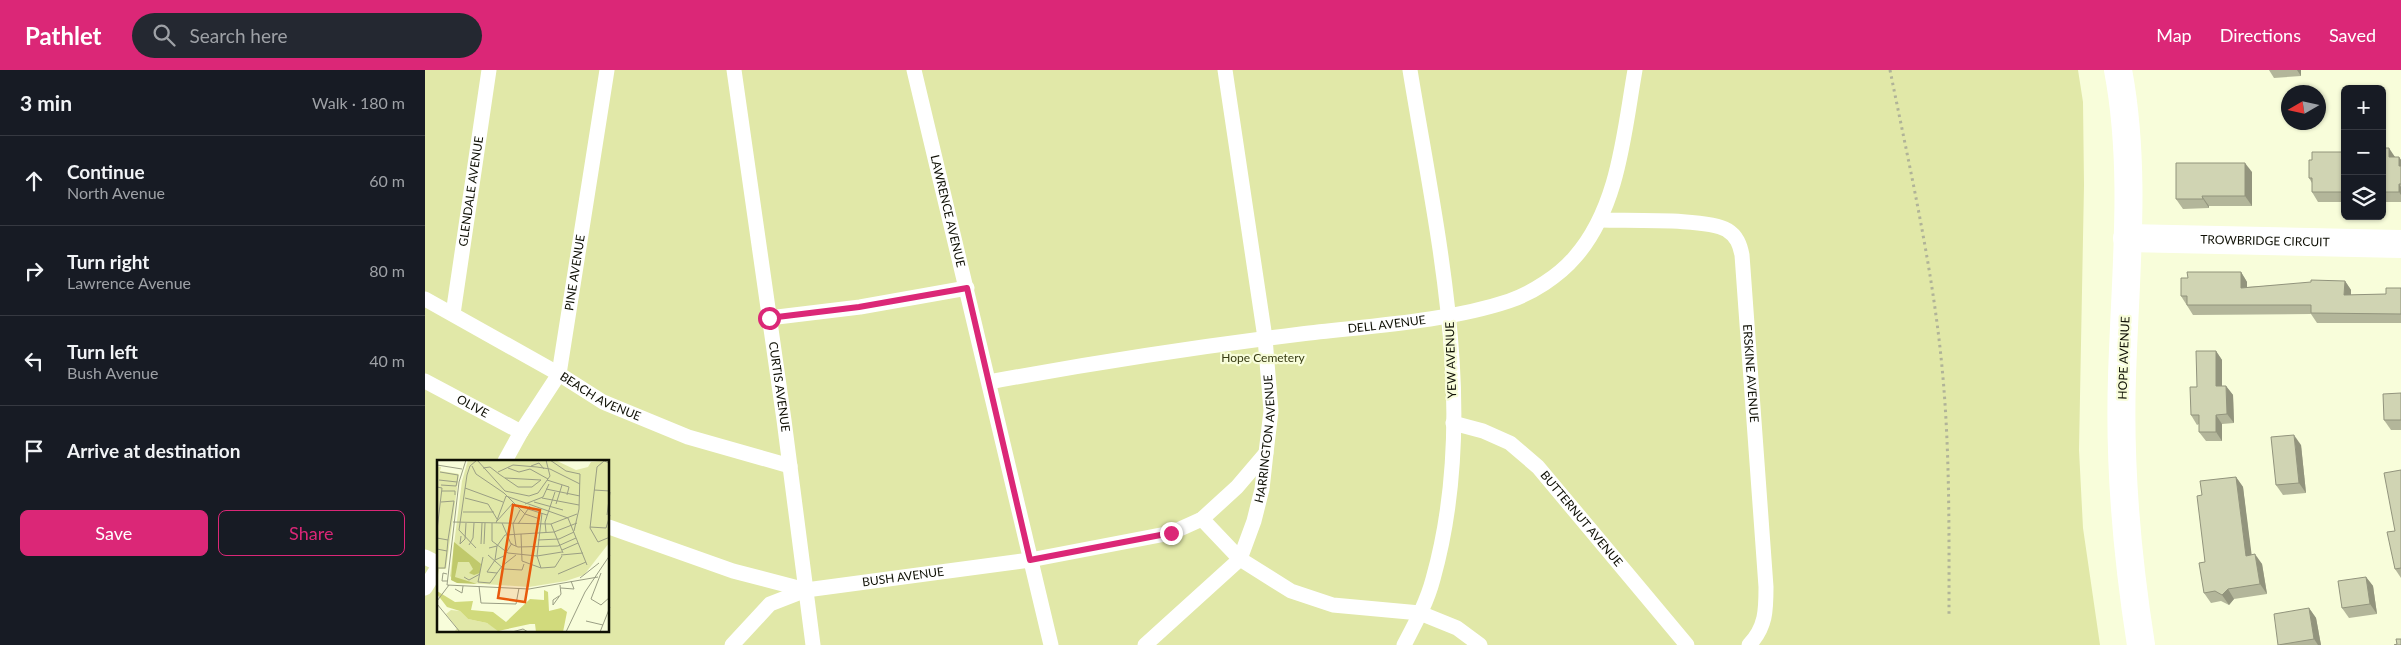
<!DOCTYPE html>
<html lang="en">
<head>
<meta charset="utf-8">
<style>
	:root { --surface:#171b24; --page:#242831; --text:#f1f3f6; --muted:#9ea1a6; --line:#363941; --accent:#db2777 }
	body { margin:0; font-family:Lato,sans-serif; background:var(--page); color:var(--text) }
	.controls { position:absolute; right:15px; top:15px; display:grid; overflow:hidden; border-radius:8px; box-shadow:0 1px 4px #0004 }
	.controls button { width:45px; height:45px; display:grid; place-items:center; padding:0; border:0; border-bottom:1px solid var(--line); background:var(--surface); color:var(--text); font:25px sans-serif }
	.compass { position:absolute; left:1856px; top:15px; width:45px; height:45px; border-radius:50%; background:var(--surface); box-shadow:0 1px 4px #0004; rotate:261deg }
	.stop { position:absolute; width:15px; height:15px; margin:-11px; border:4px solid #db2777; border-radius:50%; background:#fff }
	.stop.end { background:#db2777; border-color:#fff; box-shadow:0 1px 5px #0008 }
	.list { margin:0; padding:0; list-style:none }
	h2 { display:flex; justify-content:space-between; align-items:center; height:65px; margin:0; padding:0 20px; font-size:21px }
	h2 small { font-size:16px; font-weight:400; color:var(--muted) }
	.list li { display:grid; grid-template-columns:32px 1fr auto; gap:15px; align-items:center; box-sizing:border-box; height:90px; padding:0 20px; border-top:1px solid var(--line) }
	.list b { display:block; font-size:19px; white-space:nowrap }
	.list p { margin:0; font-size:16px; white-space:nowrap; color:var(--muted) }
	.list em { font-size:16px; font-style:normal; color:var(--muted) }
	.actions { display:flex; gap:10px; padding:15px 20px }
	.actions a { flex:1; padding:11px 0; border:1px solid var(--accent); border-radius:8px; text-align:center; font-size:18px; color:var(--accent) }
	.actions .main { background:var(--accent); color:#fff }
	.icon { flex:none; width:28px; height:28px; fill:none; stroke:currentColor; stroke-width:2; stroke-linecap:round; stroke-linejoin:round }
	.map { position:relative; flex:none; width:1976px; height:575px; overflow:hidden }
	header { display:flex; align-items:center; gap:30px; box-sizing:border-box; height:70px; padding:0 25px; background:var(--accent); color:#fff }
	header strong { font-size:24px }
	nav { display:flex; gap:28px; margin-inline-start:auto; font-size:18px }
	.search { width:350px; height:45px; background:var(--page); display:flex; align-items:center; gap:12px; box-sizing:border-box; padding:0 18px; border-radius:28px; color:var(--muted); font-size:19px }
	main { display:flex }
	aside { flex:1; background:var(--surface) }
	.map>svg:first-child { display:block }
	.green { fill:#e1e8a8; fill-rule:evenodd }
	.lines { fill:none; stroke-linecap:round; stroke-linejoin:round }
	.path { stroke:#b0b398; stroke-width:3; stroke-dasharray:2.5 4; stroke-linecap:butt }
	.lane { stroke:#fff; stroke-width:15 }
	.street { stroke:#fff; stroke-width:28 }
	.secondary { stroke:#fff; stroke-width:28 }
	.wall { fill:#b3b69a }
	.shaded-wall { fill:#92947d }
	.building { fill:#d0d4b3; stroke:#92947d }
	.route { stroke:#db2777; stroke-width:6 }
	.labels { text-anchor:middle; stroke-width:4.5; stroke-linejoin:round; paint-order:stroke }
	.street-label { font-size:12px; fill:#0e0f04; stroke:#f8fdda }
	.park-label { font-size:12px; fill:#373b13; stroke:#f8fdda }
	.inset-road { fill:none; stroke:#9a9e84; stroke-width:1 }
	.view { fill:#e8590c; fill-opacity:0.15; stroke:#e8590c; stroke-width:2.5 }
	.inset-edge { fill:none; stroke:#0e0f04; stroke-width:2.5 }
</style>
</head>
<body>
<header>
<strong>Pathlet</strong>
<div class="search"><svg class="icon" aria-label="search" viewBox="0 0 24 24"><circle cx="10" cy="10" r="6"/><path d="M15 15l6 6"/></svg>Search here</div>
<nav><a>Map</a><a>Directions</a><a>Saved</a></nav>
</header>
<main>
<aside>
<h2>3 min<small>Walk · 180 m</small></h2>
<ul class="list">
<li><svg class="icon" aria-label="ahead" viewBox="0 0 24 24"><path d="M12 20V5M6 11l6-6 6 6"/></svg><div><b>Continue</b><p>North Avenue</p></div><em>60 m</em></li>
<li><svg class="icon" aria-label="right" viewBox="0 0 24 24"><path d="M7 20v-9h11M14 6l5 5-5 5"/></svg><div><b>Turn right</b><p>Lawrence Avenue</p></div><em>80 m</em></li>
<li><svg class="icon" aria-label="left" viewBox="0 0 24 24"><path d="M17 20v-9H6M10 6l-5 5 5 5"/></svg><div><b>Turn left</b><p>Bush Avenue</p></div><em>40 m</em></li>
<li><svg class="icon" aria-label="arrive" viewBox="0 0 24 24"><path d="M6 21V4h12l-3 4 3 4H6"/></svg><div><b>Arrive at destination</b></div></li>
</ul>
<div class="actions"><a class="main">Save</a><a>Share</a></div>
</aside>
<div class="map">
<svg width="1976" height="575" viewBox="0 0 1976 575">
	<rect width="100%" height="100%" fill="#f8fdda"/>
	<!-- green -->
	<path class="green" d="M0,0h1653l5,32 1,83 -5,265 4,78 17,117h-1675zM14,391h170v170h-170z"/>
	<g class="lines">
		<!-- path -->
		<path class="path" d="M1465,0c19,95 41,190 51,287 9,85 8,171 8,257"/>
		<!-- lane -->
		<g class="lane">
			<path id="s1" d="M309,0l50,350 29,225"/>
			<path id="s2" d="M489,0l137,575"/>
			<path id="s3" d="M1176,150c26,1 107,-2 126,10 10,6 13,15 15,25l24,332c0,23 0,40 -17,58"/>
			<path id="s4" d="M0,229l134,75 44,28 85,35 102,29"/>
			<path id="s5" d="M28,244l36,-244"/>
			<polyline points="344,248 435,237 542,218"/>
			<path id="s6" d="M0,311l96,51"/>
			<path id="s7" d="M564,312c103,-19 207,-35 312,-48 66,-8 145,-12 208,-33 23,-8 50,-25 66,-44 44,-50 49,-125 60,-187"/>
			<path id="s8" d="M1028,353l30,8 27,12 28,24 149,178"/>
			<path id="s9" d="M80,391l16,-29 38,-58 48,-304"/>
			<polyline points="777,449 815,489 866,521 908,535 995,543 1032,558 1055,575"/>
			<path id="s10" d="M184,457l124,44 73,19 224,-30 141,-27 31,-14 35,-32 29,-34"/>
			<polyline points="0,487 14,494"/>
			<polyline points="0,518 14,496"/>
			<polyline points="307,575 345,534 381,520"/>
			<path id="s11" d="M720,575l95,-86 14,-38 8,-32 4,-36 5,-42 -6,-73 -40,-268"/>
			<path d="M979,575c11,-21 23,-43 29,-66 47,-167 4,-343 -23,-509"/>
		</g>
		<!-- street -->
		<path class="street" id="s12" d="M1702,168l274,6"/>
		<!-- secondary -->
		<path class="secondary" d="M1693,0c19,100 7,205 4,307 -3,89 5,179 19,268"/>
	</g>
	<!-- wall -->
	<g class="wall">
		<polygon points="1844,0 1876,0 1876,6 1849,8"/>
		<polygon points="1957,78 1970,87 1974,87 1976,90 1976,132 1957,132"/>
		<polygon points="1920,82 1920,132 1893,132 1887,122 1887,113 1884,108 1887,90"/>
		<polygon points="1827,102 1827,136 1784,136 1784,138 1758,139 1751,129"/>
		<polygon points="1816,202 1822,212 1822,217 1920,211 1926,220 1926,225 1961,224 1976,218 1976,253 1892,253 1886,244 1768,245 1756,226 1763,208"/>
		<polygon points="1791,281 1797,290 1797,316 1801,316 1808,325 1809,353 1797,354 1797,371 1781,371 1774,362 1774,354 1772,355 1766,345"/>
		<polygon points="1976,323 1976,360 1966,360 1959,350"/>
		<polygon points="1876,375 1881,423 1858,425 1851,415"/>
		<polygon points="1976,400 1976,508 1970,499"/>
		<polygon points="1811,407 1818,417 1826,485 1837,494 1842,524 1809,529 1804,535 1796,531 1786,533 1779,523 1780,492 1777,425"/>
		<polygon points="1941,507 1948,516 1952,544 1924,548 1917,538"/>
		<polygon points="1884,538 1891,548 1896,575 1854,575"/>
	</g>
	<!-- shaded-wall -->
	<g class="shaded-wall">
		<polygon points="1872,0 1876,0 1876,6"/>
		<polygon points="1964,78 1970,87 1964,87"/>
		<polygon points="1974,87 1976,90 1976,98 1974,96"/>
		<polygon points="1820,93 1827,102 1827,136 1820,126"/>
		<polygon points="1974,114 1976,117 1976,125 1974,122"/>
		<polygon points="1777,126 1784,136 1784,138 1778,129"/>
		<polygon points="1816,202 1822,212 1822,227 1816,218"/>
		<polygon points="1920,211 1926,220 1926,234 1919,225"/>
		<polygon points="1791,281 1797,290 1797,326 1791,316"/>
		<polygon points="1801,316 1808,325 1809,353 1802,344"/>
		<polygon points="1791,345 1797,354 1797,371 1791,362"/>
		<polygon points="1869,365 1876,375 1881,423 1874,413"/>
		<polygon points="1811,407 1818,417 1828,495 1821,486"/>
		<polygon points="1830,484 1837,494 1842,524 1835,514"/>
		<polygon points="1941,507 1948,516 1952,544 1945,534"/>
		<polygon points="1803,519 1809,529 1804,535 1797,525"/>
		<polygon points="1884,538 1891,548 1896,575 1893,575 1889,569"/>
	</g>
	<!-- building -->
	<g class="building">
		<polygon points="1957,78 1964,78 1964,87 1974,87 1974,96 1976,96 1976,114 1974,114 1974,122 1957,122"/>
		<polygon points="1887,82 1920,82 1920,122 1887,122 1887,108 1884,108 1884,90 1887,90"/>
		<polygon points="1751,93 1820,93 1820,126 1777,126 1778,129 1751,129"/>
		<polygon points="1762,202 1816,202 1816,218 1886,212 1886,210 1920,211 1919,225 1961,224 1961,218 1976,218 1976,244 1886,243 1886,235 1762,235 1762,226 1756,226 1756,208 1763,208"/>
		<polygon points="1771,281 1791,281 1791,316 1801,316 1802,344 1791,345 1791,362 1774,362 1774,345 1766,345 1765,317 1772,317"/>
		<polygon points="1976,323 1976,350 1959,350 1958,324"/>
		<polygon points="1869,365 1874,413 1851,415 1846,367"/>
		<polygon points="1976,400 1976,498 1970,499 1962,462 1970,461 1959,403"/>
		<polygon points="1811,407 1821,486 1830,484 1835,514 1803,519 1797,525 1790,521 1779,523 1774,493 1780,492 1772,426 1777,425 1775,411"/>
		<polygon points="1941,507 1945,534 1917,538 1913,511"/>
		<polygon points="1884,538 1889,569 1853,575 1849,544"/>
		<polygon points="1971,569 1976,569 1976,575 1969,575 1972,574"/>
	</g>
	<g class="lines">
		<!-- route -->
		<polyline class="route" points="344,248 434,237 542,218 605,490 746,463"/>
	</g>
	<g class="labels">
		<!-- street labels -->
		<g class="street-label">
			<text dy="4" stroke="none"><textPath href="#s5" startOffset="124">GLENDALE AVENUE</textPath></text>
			<text dy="4" stroke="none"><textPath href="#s2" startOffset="145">LAWRENCE AVENUE</textPath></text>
			<text dy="4" stroke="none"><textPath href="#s12" startOffset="138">TROWBRIDGE CIRCUIT</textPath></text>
			<text dy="4" stroke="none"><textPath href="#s9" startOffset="205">PINE AVENUE</textPath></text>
			<text dy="4" stroke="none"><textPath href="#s7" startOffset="402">DELL AVENUE</textPath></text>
			<text transform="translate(1699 288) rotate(-88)" y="4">HOPE AVENUE</text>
			<text transform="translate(1026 290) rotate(-92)" y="4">YEW AVENUE</text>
			<text dy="4" stroke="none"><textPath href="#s3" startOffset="276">ERSKINE AVENUE</textPath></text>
			<text dy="4" stroke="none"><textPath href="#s1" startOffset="320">CURTIS AVENUE</textPath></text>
			<text dy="4" stroke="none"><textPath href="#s4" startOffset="201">BEACH AVENUE</textPath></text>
			<text dy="4" stroke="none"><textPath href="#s6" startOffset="54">OLIVE</textPath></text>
			<text dy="4" stroke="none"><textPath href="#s11" startOffset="252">HARRINGTON AVENUE</textPath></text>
			<text dy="4" stroke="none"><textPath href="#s8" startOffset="165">BUTTERNUT AVENUE</textPath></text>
			<text dy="4" stroke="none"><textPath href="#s10" startOffset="305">BUSH AVENUE</textPath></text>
		</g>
		<!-- park labels -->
		<g class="park-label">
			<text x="838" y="292">Hope Cemetery</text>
		</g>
	</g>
	<!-- overview -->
	<g transform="translate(12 390)">
		<rect width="172" height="172" fill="#f8fdda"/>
		<path d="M31,0h87l21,10 12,-3 3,-5 18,-2v83l-25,32 -18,6 -37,6 -74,-5 -5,-6 12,-95zM0,6l4,1 -1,4 19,3 -13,95h-7l-2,12zM14,150l9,1 8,8 19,4 15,9 -47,-1 2,-3 -11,-14z" fill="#e1e8a8"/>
		<path d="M17,82l27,22 -1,9 -6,2 -5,-2 4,-4 -4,-7h-11l-3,15 22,7 -20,-1 -6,-3z" fill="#c0c96b"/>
		<path d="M107,130l4,2 1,19 12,-3 6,4 -4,20h-27l-1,-8h-5l-32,7 -11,-8 -19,-4 -8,-8 -13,-4 -10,-13v-3l18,11 18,-1 -2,9 22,2 13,10 24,-23 14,1z" fill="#d1da7c"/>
		<path class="inset-road" d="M29,0l-7,22 -12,103 82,4 69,-12M40,0l28,31 24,5 9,-3M113,0l16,11 14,3 -1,35 -5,22M173,3l-6,-2 -7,6 -7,61 8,14 12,-5M0,5l25,4M35,6l4,8 28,19 21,21 15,5M94,6l8,-3 5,6M46,8l7,-1 9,7M71,8l11,4 11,-3 18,10M3,12l18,3 -1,7M61,12l15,-7 24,2 13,2 30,15M62,14l19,13h14l9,-7 -36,-2M2,20l18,2 -1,4 -15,-1M110,20l22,7 -2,8M0,27l5,1 -5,42M28,28l38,14M109,29l34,7M157,30l16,1M5,31h13v4M101,33l12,-17 -4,-16M28,38l23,6 9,15M105,38l37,7M4,42l13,-1 -6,39M97,42l29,8M88,44l18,-7 6,-13M119,44l6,-19M91,49l19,6M26,52h31M105,53l-5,43 4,12 14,-1 7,-11M170,55l3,-23M60,61l16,-18M16,62l98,2 26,-10M55,63v18l16,12 29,3 25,-4M59,63l10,-27 62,22 19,47M65,63l9,21 7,3 40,-1 18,-8M81,64l12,-18M114,64l12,29M153,67l16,1 4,-13M109,72l-1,-10 10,-30M84,74l1,27 19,7M24,76l-1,8 5,-5M0,78l11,2 -1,11M28,79l1,-16M101,80l21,-1 15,-7M44,84l1,-21M47,84l1,-21M32,85l4,-7 1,-15M79,86l-3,-22 7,-14M39,88l-17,-18 8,-55 3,-9 7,-6M52,88l8,-2 8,-11 49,-3 23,-9M0,89l10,2 -2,17h-8M125,90l16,-7M51,95l16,14 18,1 2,-6M124,95l22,-2M46,97l-5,25 12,1 12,-17 14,-11M58,100l9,-4 8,-13M60,113l-10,-1 8,-12 2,-14M164,113l-10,26 10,6 9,-8M121,114l28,-12M27,117l5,3 11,-6M143,118l19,-15M10,121h-5l1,-8 4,1M42,126l2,17 35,1 3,-16M124,128l13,1 -3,-8M18,129l7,4 1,-7M122,136l-6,4v5l8,-11 -1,-9M0,141l12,-16M0,144l23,28M149,161l17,4M75,172l11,-3 5,3M129,172l19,-40 25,-37M163,172l10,-25"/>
		<path class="view" d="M76,45l27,5 -15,92 -27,-4z"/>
		<rect width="172" height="172" class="inset-edge"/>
	</g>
</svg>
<div class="controls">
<button>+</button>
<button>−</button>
<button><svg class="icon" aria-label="layers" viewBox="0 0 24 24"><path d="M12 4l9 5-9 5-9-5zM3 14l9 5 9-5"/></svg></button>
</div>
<svg class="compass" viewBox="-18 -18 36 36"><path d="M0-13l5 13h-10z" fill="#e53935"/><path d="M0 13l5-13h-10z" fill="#9ea1a6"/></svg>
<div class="stop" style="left:344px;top:248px"></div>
<div class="stop end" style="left:746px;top:463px"></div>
</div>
</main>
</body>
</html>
